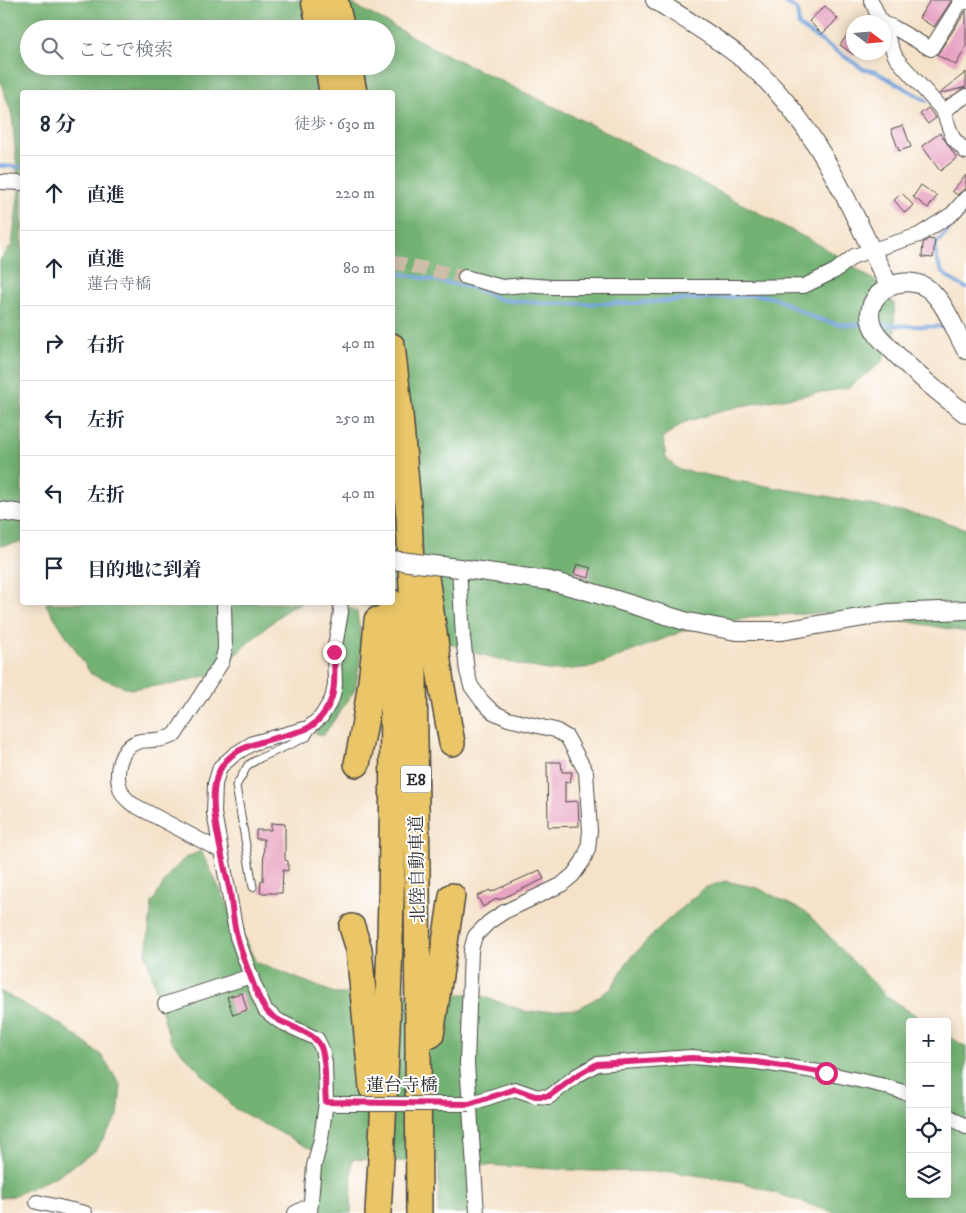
<!DOCTYPE html>
<html lang="ja">
<head>
<meta charset="utf-8">
<style>
	:root { --surface:#fff; --page:#f2f2f3; --text:#1f2937; --muted:#747a83; --line:#e0e1e3 }
	body { margin:0; font-family:"IM FELL DW Pica","Noto Serif JP",serif; background:var(--page); color:var(--text) }
	.controls { position:absolute; right:15px; bottom:15px; display:grid; overflow:hidden; border-radius:5px; box-shadow:0 2px 12px #0003 }
	.controls button { width:45px; height:45px; display:grid; place-items:center; padding:0; border:0; border-bottom:1px solid var(--line); background:var(--surface); color:var(--text); font:25px sans-serif }
	.compass { position:absolute; left:846px; top:15px; width:45px; height:45px; border-radius:50%; background:var(--surface); box-shadow:0 2px 12px #0003; rotate:106deg }
	.stop { position:absolute; width:15px; height:15px; margin:-11px; border:4px solid #db2777; border-radius:50%; background:#fff }
	.stop.end { background:#db2777; border-color:#fff; box-shadow:0 1px 5px #0008 }
	.list { margin:0; padding:0; list-style:none }
	h2 { display:flex; justify-content:space-between; align-items:center; height:65px; margin:0; padding:0 20px; font-size:21px }
	h2 small { font-size:16px; font-weight:400; color:var(--muted) }
	.list li { display:grid; grid-template-columns:32px 1fr auto; gap:15px; align-items:center; box-sizing:border-box; height:75px; padding:0 20px; border-top:1px solid var(--line) }
	.list b { display:block; font-size:19px; white-space:nowrap }
	.list p { margin:0; font-size:16px; white-space:nowrap; color:var(--muted) }
	.list em { font-size:16px; font-style:normal; color:var(--muted) }
	.icon { flex:none; width:28px; height:28px; fill:none; stroke:currentColor; stroke-width:2; stroke-linecap:round; stroke-linejoin:round }
	.map { position:relative; flex:none; width:966px; height:1213px; overflow:hidden }
	.search { position:absolute; background:var(--surface); box-shadow:0 2px 12px #0003; left:20px; top:20px; width:375px; height:55px; display:flex; align-items:center; gap:12px; box-sizing:border-box; padding:0 18px; border-radius:28px; color:var(--muted); font-size:19px }
	.panel { position:absolute; background:var(--surface); box-shadow:0 2px 12px #0003; left:20px; top:90px; width:375px; height:515px; border-radius:5px }
	.map>svg:first-child { display:block }
	.forest { fill:#73b273; stroke:#4f6e4f; fill-rule:evenodd }
	.lines { fill:none; stroke-linecap:round; stroke-linejoin:round }
	.stream { stroke:#6fa0da; stroke-width:4 }
	.building { fill:#e8a3c2 }
	.minor-tunnel { stroke:#cdbda9; stroke-width:14; stroke-dasharray:14 7; stroke-linecap:butt }
	.service-casing { stroke:#494643; stroke-width:9 }
	.minor-casing { stroke:#494643; stroke-width:16 }
	.tertiary-casing { stroke:#494643; stroke-width:20 }
	.motorway-casing { stroke:#494643; stroke-width:28 }
	.service { stroke:#fff; stroke-width:7 }
	.minor { stroke:#fff; stroke-width:14 }
	.tertiary { stroke:#fff; stroke-width:18 }
	.motorway { stroke:#eac669; stroke-width:25 }
	.minor-bridge-casing { stroke:#494643; stroke-width:16; stroke-linecap:butt }
	.tertiary-bridge-casing { stroke:#494643; stroke-width:20; stroke-linecap:butt }
	.minor-bridge { stroke:#fff; stroke-width:14 }
	.tertiary-bridge { stroke:#fff; stroke-width:18 }
	.route { stroke:#db2777; stroke-width:6 }
	.labels { text-anchor:middle; stroke-width:4; stroke-linejoin:round; paint-order:stroke }
	.shield { fill:#fff; stroke:#6b6b6b; stroke-width:1 }
	.shield-label { font-size:16px; font-weight:bold; fill:#2b2b2b }
	.street-label { font-size:18px; fill:#2b2b2b; stroke:#fff }
</style>
</head>
<body>
<div class="map">
<svg width="966" height="1213" viewBox="0 0 966 1213">
	<rect width="100%" height="100%" fill="#fff"/>
	<filter id="ink" filterUnits="userSpaceOnUse"><feTurbulence type="fractalNoise" baseFrequency=".02" numOctaves="2"/><feDisplacementMap in="SourceGraphic" scale="10" xChannelSelector="R" yChannelSelector="G"/><feConvolveMatrix kernelMatrix="1 2 1 2 8 2 1 2 1" color-interpolation-filters="sRGB"/></filter>
	<filter id="wash" filterUnits="userSpaceOnUse"><feTurbulence type="fractalNoise" baseFrequency=".0096" numOctaves="4" result="noise"/><feDisplacementMap in="SourceGraphic" scale="20" xChannelSelector="R" yChannelSelector="G"/><feGaussianBlur stdDeviation="1.12" result="paint"/><feColorMatrix in="noise" values="0 0 0 0 0 0 0 0 0 0 0 0 0 0 0 0 0 1.4 0 .05"/><feComposite in="paint" operator="in"/></filter>
	<g filter="url(#wash)">
		<rect width="100%" height="100%" fill="#f5e2c9"/>
		<!-- forest -->
		<g class="forest">
			<path d="M0,0h345l90,49 167,81 223,118 53,35 16,20 1,33 -13,26 -34,26 -108,18 -55,16 -22,15 3,21 12,11 53,11 95,16 108,22 32,11v103l-78,-14 -64,-5 -66,3 -75,15 -90,36 -41,4 -35,-7 -52,-14 -57,-26 -24,-14 -28,-7 36,-1v-510h-370v450l-22,4v-286l12,-15 7,-55 -7,-75 -12,-35zM29,29h357v37h-357z"/>
			<polygon points="46,603 302,603 290,607 249,642 217,673 174,684 130,689 91,674 47,606"/>
			<polygon points="349,607 357,612 362,648 355,690 323,736 315,733 333,707 345,615"/>
			<polygon points="201,851 256,962 337,994 476,994 528,1012 578,1009 611,989 627,962 660,927 704,888 725,881 758,888 807,913 887,997 926,1022 910,1022 910,1194 947,1194 947,1035 966,1047 966,1213 835,1213 742,1182 673,1172 590,1171 468,1164 471,1213 438,1213 439,1163 352,1159 351,1213 316,1213 322,1152 307,1147 234,1108 170,1040 146,955 152,903 170,873 185,858"/>
			<polygon points="0,991 60,1024 101,1055 121,1086 118,1116 95,1151 59,1175 13,1196 0,1198"/>
		</g>
		<g class="lines">
			<!-- stream -->
			<g class="stream">
				<polyline points="782,0 797,10 799,26 863,69 876,72 927,101"/>
				<polyline points="0,166 22,167"/>
				<path d="M966,210l-31,35c2,27 8,31 31,43"/>
				<polyline points="392,272 473,288 502,300 552,304 635,303 758,295 775,298 815,318 836,324 867,325"/>
				<polyline points="877,325 947,327"/>
			</g>
		</g>
		<g id="blocks">
			<!-- building -->
			<g class="building">
				<polygon points="930,0 952,0 934,27 919,18"/>
				<polygon points="825,6 838,19 822,34 809,21"/>
				<polygon points="966,11 966,47 956,65 937,55"/>
				<polygon points="848,34 854,39 854,55 840,45"/>
				<polygon points="966,72 966,87 939,94"/>
				<polygon points="928,108 936,118 928,124 920,114"/>
				<polygon points="903,125 911,147 899,151 891,129"/>
				<polygon points="940,133 957,158 940,171 922,146"/>
				<polygon points="966,175 966,189 963,190 957,195 952,191"/>
				<polygon points="921,185 937,196 928,208 913,197"/>
				<polygon points="902,193 913,205 905,213 894,200"/>
				<polygon points="928,239 935,240 933,258 922,257 923,243"/>
				<polygon points="577,564 591,568 589,578 574,574"/>
				<polygon points="547,762 561,762 562,772 572,772 570,783 565,782 565,802 578,801 579,826 548,827"/>
				<polygon points="271,823 285,824 285,860 288,861 288,871 283,870 282,893 260,893 261,881 263,881 264,839 256,839 256,830 271,830"/>
				<polygon points="540,870 544,879 499,900 498,898 483,907 477,896 490,890 491,892"/>
				<polygon points="242,993 247,1010 233,1015 227,997"/>
			</g>
		</g>
	</g>
	<g filter="url(#ink)">
		<use href="#blocks" fill-opacity="0" stroke="#494643" stroke-width="1"/>
		<g class="lines">
			<!-- minor-tunnel -->
			<polyline class="minor-tunnel" points="392,262 465,277"/>
			<defs>
				<polyline id="service" points="253,887 236,786 248,765 260,758 307,737 312,728"/>
				<g id="minor">
					<polyline points="871,0 881,22"/>
					<polyline points="884,24 893,27 931,49 960,3 966,2"/>
					<polyline points="884,29 896,58 943,111 953,138 966,152"/>
					<polyline points="943,111 966,96"/>
					<polyline points="0,182 22,183"/>
					<polyline points="465,277 502,287 524,285 552,287 743,287 804,286 835,271 854,256 919,235 952,214 966,198"/>
					<polyline points="459,568 463,637 467,671 471,686 482,701 493,712 508,719 555,730 567,737 586,772 590,831 588,849 583,861 573,875 561,885 504,912 489,922 475,936 471,950 467,1063 477,1213"/>
					<path d="M221,851l-89,-47c-2,-2 -6,-5 -8,-8 -12,-17 -6,-51 17,-55 3,-1 8,0 12,-1 8,0 15,-2 22,-5l47,-73 3,-13 -1,-47"/>
					<polyline points="165,1004 251,976"/>
					<polyline points="469,1104 515,1089 535,1096 549,1097 576,1076 597,1064 691,1057 756,1062 826,1073 880,1085 910,1094"/>
					<polyline points="947,1115 966,1127"/>
					<polyline points="37,1202 85,1213"/>
					<polyline points="295,1213 310,1205"/>
					<polyline points="310,1213 314,1166 321,1139 326,1102 325,1063 322,1049 317,1039 279,1021 265,1010 253,982 237,937 214,813 215,784 220,767 235,754 253,743 308,728 321,717 332,699 335,685 334,652 341,612 340,602"/>
				</g>
				<g id="tertiary">
					<path d="M655,0c30,19 61,37 89,60 71,58 105,146 145,226"/>
					<path d="M966,350c-11,-19 -19,-44 -35,-59 -24,-22 -71,1 -59,34 3,9 10,15 16,21 25,26 50,46 78,68"/>
					<polyline points="0,511 22,514"/>
					<polyline points="459,568 550,581 581,589 688,622 736,631 782,631 888,613 966,610"/>
				</g>
				<g id="motorway">
					<polyline points="314,0 320,29"/>
					<polyline points="335,0 342,29"/>
					<polyline points="328,66 332,92"/>
					<polyline points="349,66 354,92"/>
					<polyline points="392,346 400,415 409,517 413,612 417,870 419,1213"/>
					<polyline points="425,570 441,682 452,743"/>
					<path d="M357,764c10,-48 17,-95 20,-144"/>
					<polyline points="352,927 359,949 372,1088"/>
					<polyline points="431,1035 452,896"/>
					<path d="M378,1213c12,-203 18,-407 13,-611"/>
				</g>
			</defs>
			<!-- service casing -->
			<use href="#service" class="service-casing"/>
			<!-- minor casing -->
			<use href="#minor" class="minor-casing"/>
			<!-- tertiary casing -->
			<use href="#tertiary" class="tertiary-casing"/>
			<!-- motorway casing -->
			<use href="#motorway" class="motorway-casing"/>
			<!-- service -->
			<use href="#service" class="service"/>
			<!-- minor -->
			<use href="#minor" class="minor"/>
			<!-- tertiary -->
			<use href="#tertiary" class="tertiary"/>
			<!-- motorway -->
			<use href="#motorway" class="motorway"/>
			<defs>
				<polyline id="minor-bridge" points="334,1104 469,1104"/>
				<polyline id="tertiary-bridge" points="392,560 459,568"/>
			</defs>
			<!-- minor-bridge casing -->
			<use href="#minor-bridge" class="minor-bridge-casing"/>
			<!-- tertiary-bridge casing -->
			<use href="#tertiary-bridge" class="tertiary-bridge-casing"/>
			<!-- minor-bridge -->
			<use href="#minor-bridge" class="minor-bridge"/>
			<!-- tertiary-bridge -->
			<use href="#tertiary-bridge" class="tertiary-bridge"/>
		</g>
	</g>
	<g class="lines" filter="url(#ink)">
		<!-- route -->
		<path class="route" d="M334,652c0,15 2,31 -2,45 -4,12 -14,27 -26,32 -32,13 -83,11 -91,55 -6,28 9,78 15,108 2,14 3,30 7,44 3,14 21,64 29,74 14,18 50,18 56,40 5,17 2,35 4,52l143,2 46,-15 20,7h14l27,-20 21,-12 95,-6 64,4 70,11"/>
	</g>
	<g class="labels">
		<!-- shield labels -->
		<rect class="shield" x="401" y="765.5" width="30" height="27" rx="4"/>
		<g class="shield-label">
			<text x="416" y="785">E8</text>
		</g>
		<!-- street labels -->
		<g class="street-label">
			<text transform="translate(417 869) rotate(-91)" y="6">北陸自動車道</text>
			<text x="402" y="1091">蓮台寺橋</text>
		</g>
	</g>
</svg>
<div class="controls">
<button>+</button>
<button>−</button>
<button><svg class="icon" aria-label="locate" viewBox="0 0 24 24"><circle cx="12" cy="12" r="6"/><path d="M12 2v4M12 18v4M2 12h4M18 12h4"/></svg></button>
<button><svg class="icon" aria-label="layers" viewBox="0 0 24 24"><path d="M12 4l9 5-9 5-9-5zM3 14l9 5 9-5"/></svg></button>
</div>
<svg class="compass" viewBox="-18 -18 36 36"><path d="M0-13l5 13h-10z" fill="#e53935"/><path d="M0 13l5-13h-10z" fill="#747a83"/></svg>
<div class="stop" style="left:826px;top:1073px"></div>
<div class="stop end" style="left:334px;top:652px"></div>
<div class="search"><svg class="icon" aria-label="search" viewBox="0 0 24 24"><circle cx="10" cy="10" r="6"/><path d="M15 15l6 6"/></svg>ここで検索</div>
<section class="panel">
<h2>8 分<small>徒歩 · 630 m</small></h2>
<ul class="list">
<li><svg class="icon" aria-label="ahead" viewBox="0 0 24 24"><path d="M12 20V5M6 11l6-6 6 6"/></svg><div><b>直進</b></div><em>220 m</em></li>
<li><svg class="icon" aria-label="ahead" viewBox="0 0 24 24"><path d="M12 20V5M6 11l6-6 6 6"/></svg><div><b>直進</b><p>蓮台寺橋</p></div><em>80 m</em></li>
<li><svg class="icon" aria-label="right" viewBox="0 0 24 24"><path d="M7 20v-9h11M14 6l5 5-5 5"/></svg><div><b>右折</b></div><em>40 m</em></li>
<li><svg class="icon" aria-label="left" viewBox="0 0 24 24"><path d="M17 20v-9H6M10 6l-5 5 5 5"/></svg><div><b>左折</b></div><em>250 m</em></li>
<li><svg class="icon" aria-label="left" viewBox="0 0 24 24"><path d="M17 20v-9H6M10 6l-5 5 5 5"/></svg><div><b>左折</b></div><em>40 m</em></li>
<li><svg class="icon" aria-label="arrive" viewBox="0 0 24 24"><path d="M6 21V4h12l-3 4 3 4H6"/></svg><div><b>目的地に到着</b></div></li>
</ul>
</section>
</div>
</body>
</html>
